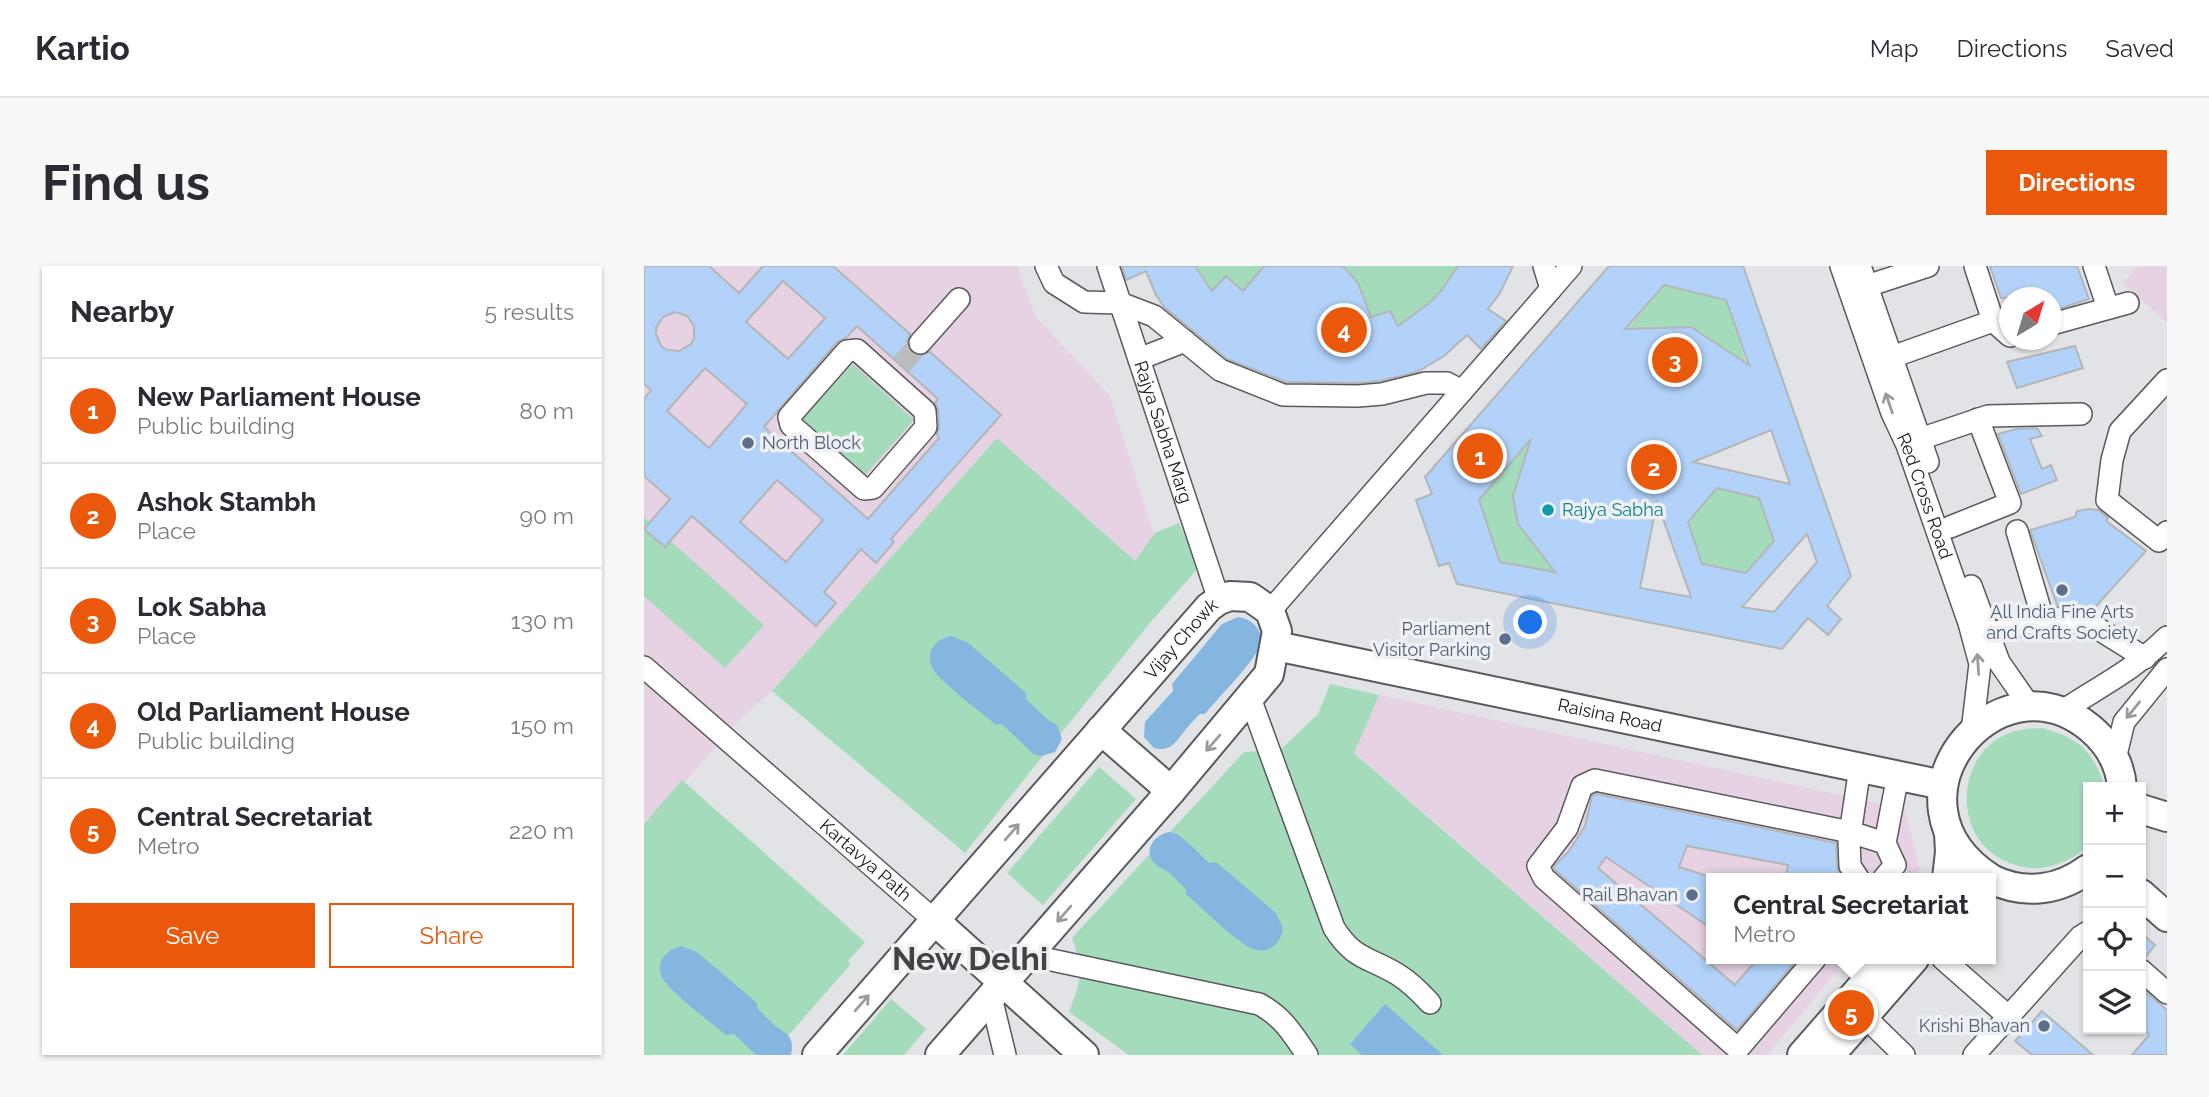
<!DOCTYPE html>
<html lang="en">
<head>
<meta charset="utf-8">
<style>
	:root { --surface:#fff; --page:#f7f7f7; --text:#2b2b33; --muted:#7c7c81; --line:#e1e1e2; --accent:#ea580c }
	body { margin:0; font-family:Raleway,sans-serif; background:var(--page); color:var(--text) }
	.controls { position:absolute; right:21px; bottom:21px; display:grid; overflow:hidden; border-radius:0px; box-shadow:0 2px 5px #0004 }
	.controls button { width:63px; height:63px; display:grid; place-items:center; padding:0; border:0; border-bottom:2px solid var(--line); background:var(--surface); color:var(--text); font:35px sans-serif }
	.compass { position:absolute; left:1355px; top:21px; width:63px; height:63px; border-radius:50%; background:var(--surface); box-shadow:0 2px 5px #0004; rotate:38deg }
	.you { position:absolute; left:887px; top:357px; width:24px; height:24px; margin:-18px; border:5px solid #fff; border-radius:50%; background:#1a73e8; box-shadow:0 0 0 10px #1a73e833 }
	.badge { display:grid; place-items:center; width:46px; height:46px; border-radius:50%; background:var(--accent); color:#fff; font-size:23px; font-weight:700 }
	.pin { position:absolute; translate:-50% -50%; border:4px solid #fff; box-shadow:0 2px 7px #0006 }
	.popup { position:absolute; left:1062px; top:607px; width:290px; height:91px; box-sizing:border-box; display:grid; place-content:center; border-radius:0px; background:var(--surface); filter:drop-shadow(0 2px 5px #0005); font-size:23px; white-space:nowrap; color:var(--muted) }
	.popup b { font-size:26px; color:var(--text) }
	.popup::after { content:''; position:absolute; left:50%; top:100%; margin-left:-14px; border:14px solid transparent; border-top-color:var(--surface) }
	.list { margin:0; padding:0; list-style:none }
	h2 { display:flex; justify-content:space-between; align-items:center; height:91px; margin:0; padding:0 28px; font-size:30px }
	h2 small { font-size:23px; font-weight:400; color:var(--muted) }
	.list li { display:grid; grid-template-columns:46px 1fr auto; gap:21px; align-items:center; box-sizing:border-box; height:105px; padding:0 28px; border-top:2px solid var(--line) }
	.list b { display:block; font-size:26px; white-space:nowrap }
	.list p { margin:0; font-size:23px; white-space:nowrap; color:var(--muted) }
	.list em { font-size:23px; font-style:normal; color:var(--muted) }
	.actions { display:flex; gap:14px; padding:21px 28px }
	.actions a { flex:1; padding:16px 0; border:2px solid var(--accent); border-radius:0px; text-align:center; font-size:24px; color:var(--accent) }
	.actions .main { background:var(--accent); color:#fff }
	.icon { flex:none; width:38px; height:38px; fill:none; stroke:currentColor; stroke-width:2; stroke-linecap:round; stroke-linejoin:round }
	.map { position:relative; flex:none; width:1523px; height:789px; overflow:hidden; border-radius:0px }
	header { display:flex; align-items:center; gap:42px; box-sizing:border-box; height:98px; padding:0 35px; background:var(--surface); border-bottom:2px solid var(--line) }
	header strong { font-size:33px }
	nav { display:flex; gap:38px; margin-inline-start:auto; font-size:24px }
	.intro { display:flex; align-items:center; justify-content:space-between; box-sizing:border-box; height:168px; padding:0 42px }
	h1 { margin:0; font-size:49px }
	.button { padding:18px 32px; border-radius:0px; background:var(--accent); color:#fff; font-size:24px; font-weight:700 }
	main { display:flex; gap:42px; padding:0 42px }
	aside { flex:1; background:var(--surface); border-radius:0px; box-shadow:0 2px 5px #0004 }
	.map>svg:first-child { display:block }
	.commercial { fill:#e6d2e2 }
	.green { fill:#a4dcbb }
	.water { fill:#84b6e0 }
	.building { fill:#b2d2f9; stroke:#b3b5b7; stroke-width:2; fill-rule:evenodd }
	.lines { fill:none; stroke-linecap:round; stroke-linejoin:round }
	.minor-tunnel { stroke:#babcbf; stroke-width:21; stroke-dasharray:21 10; stroke-linecap:butt }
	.minor-casing { stroke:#595a5d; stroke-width:24 }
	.major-casing { stroke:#595a5d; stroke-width:32 }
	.minor { stroke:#fff; stroke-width:21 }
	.major { stroke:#fff; stroke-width:28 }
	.oneway { stroke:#9b9b9b }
	.service-dot { fill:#5c6f8a; stroke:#eef0f3; stroke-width:2.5 }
	.culture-dot { fill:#0f9aa8; stroke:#eef0f3; stroke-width:2.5 }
	.labels { text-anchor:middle; stroke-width:7; stroke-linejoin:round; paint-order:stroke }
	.street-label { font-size:18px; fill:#202021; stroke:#eef0f3 }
	.service-label { font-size:18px; fill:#4e5e75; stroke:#eef0f3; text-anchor:end }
	.culture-label { font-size:18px; fill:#0d838f; stroke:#eef0f3; text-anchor:start }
	.town-label { font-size:32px; font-weight:bold; fill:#414345; stroke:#eef0f3 }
</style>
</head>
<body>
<header>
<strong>Kartio</strong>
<nav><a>Map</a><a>Directions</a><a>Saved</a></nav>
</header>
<div class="intro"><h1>Find us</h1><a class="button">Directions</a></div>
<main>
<aside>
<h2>Nearby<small>5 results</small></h2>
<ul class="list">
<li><span class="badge">1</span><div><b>New Parliament House</b><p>Public building</p></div><em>80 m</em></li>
<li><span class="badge">2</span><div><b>Ashok Stambh</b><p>Place</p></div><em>90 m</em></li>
<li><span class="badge">3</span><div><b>Lok Sabha</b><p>Place</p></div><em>130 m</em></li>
<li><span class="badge">4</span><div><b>Old Parliament House</b><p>Public building</p></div><em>150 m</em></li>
<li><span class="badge">5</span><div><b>Central Secretariat</b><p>Metro</p></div><em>220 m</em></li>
</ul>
<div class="actions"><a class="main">Save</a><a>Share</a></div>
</aside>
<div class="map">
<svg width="1523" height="789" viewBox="0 0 1523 789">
	<rect width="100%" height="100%" fill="#e1e3e6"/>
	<!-- commercial -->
	<g class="commercial">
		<polygon points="0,0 375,0 375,7 392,51 466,130 510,269 492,296 352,173 128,425 96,453 0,563"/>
		<polygon points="1494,0 1523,0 1523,57 1479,17"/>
		<polygon points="735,429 1261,543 1276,604 1270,612 1067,612 1067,693 1203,693 1123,789 1058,789 710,486"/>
	</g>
	<!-- green -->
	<g class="green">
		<polygon points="552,0 620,0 599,25 583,10 568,24"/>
		<path d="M699,0h115c-15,26 -35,44 -60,60l-8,-15 -19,6 -13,-34z"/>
		<polygon points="1020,19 1082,34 1118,145 1077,80 1047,61 1006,62 945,109"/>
		<polygon points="209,98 270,154 220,210 158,154"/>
		<polygon points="906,150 869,230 874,258 896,287 961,314 856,296 835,234"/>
		<polygon points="353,172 491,295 511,267 535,257 555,301 505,358 321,587 128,425"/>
		<polygon points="1073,222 1115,232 1130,275 1102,307 1058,298 1044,256"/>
		<polygon points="0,251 120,359 81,402 0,330"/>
		<path d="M686,418l49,11 -25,58 348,302h-573l-60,-43c12,-32 15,-41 3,-74l172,-186 36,-2 38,-36z"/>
		<path d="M1398,462c37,10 51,23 63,59h-17v57c-10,13 -25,19 -41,23 -14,3 -29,0 -42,-6 -58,-27 -48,-120 16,-131 6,-2 14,-1 21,-2z"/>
		<polygon points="455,501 492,533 399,639 363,607"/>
		<polygon points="38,514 221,676 204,695 207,698 127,789 0,789 0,558"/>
		<polygon points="247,733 282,763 260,789 199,789"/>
	</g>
	<!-- water -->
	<g class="water">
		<path d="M594,351c15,2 28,15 21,31 -8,17 -41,50 -54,66h-5c-6,6 -12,12 -17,19 -9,11 -13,19 -29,15l-10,-11 1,-15 28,-31 -1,-7 50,-60z"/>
		<path d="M307,370l16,6 59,51v6l21,20 10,6 5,14 -7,13 -14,4 -8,-2 -31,-30 -6,1c-14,-12 -56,-43 -63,-56 -9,-16 2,-30 18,-33z"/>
		<path d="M526,566c14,3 28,21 39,31l7,-1 60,51 7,15c-2,16 -15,28 -32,20 -16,-7 -49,-40 -65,-54v-5c-7,-6 -14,-15 -21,-19 -6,-4 -5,-1 -10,-6 -13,-14 0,-30 15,-32z"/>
		<path d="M37,680l16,6 60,51v5c7,6 13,15 21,20 12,7 16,12 13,27h-35l-22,-21 -8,1c-13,-11 -55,-42 -63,-56 -9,-15 2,-29 18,-33z"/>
		<polygon points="741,738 799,789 718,789 706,778"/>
	</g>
	<!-- building -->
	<g class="building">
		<path d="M0,0h65l30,27 24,-27h70l77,68 -3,7 4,11 7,4 12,-4 71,63 -110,124 3,3 -18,21 -15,-14 -37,43 12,11 -20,23 -124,-110 -27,31 -21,-18 26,-30 -26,-23v-77l7,-9 -7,-6zM139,15l42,37 -37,41 -42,-37zM31,46l12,4 7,10v13l-4,6 -11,6 -12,-1 -6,-4 -5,-12v-6l7,-11zM213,60l81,73 -3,4 3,7 1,16 -2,8 2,4 -71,81 -104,-92 73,-85 9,-4zM61,102l42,36 -38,44 -42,-37zM133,214l46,40 -37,42 -46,-40z"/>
		<polygon points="478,0 551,0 568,25 582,10 599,25 620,0 699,0 714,17 727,51 746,45 754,60 784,38 797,25 814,0 869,0 856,27 844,43 862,55 837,83 823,69 800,90 773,106 736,115 714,117 642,116 583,93 520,41 512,29 502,5 482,14"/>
		<path d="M965,0h134l108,310 -24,30 14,13 -13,16 -20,-17 -26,31 -325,-65 -8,-21 -10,3 -23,-66 16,-6 -7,-17zM1020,19l62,15 23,65 -58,-38 -66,2zM1127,164l19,54 -97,-22zM887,173l-18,57 5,28 37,48 -55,-10 -21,-62zM1073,222l42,10 15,43 -28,32 -44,-9 -14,-42zM1013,236l34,95 -51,-9zM1163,268l10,28 -43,50 -32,-5z"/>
		<polygon points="1346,0 1433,0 1445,33 1408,45 1408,32 1357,32"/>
		<polygon points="1431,80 1439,102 1373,122 1363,96"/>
		<polygon points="1393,162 1398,170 1386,173 1398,203 1407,199 1413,214 1377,228 1354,168 1372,163"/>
		<polygon points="1445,243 1455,244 1464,252 1462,255 1502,285 1446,347 1413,339 1386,264 1431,251 1433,245"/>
		<polygon points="953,528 1192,577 1193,601 1198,612 1142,612 1144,599 1043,580 1035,601 1067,611 1067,662 962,591 954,602 1091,719 1113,693 1154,693 1093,764 911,604 909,601 925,585 941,560 948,530"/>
		<polygon points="1497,667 1511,679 1501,692 1497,691"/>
		<polygon points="1497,722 1523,744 1523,789 1488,789 1505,769 1497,762"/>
		<polygon points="1398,745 1449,789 1388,789 1371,775"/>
	</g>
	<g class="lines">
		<!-- minor-tunnel -->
		<polyline class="minor-tunnel" points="257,99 276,77"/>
		<defs>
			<g id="minor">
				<polyline points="402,0 410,17 440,36 476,37 510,50 576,104 639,129 714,130 738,128 782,117 803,117 818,125 907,23 900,0"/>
				<path id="s1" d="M464,0l111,334"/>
				<path id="s2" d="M1197,0l51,147 15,32 62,178 11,41 -8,68"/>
				<polyline points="1216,0 1284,196"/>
				<polyline points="1331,0 1349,55 1366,70"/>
				<polyline points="1450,0 1464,42"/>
				<polyline points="1223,20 1284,0"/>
				<polyline points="907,23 927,0"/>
				<polyline points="1408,58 1484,37"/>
				<polyline points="276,77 315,33"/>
				<polygon points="213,84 281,145 282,161 229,222 220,223 147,159 145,151 203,85"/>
				<polyline points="1248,91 1349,55"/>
				<polyline points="495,93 541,75"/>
				<polyline points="1523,114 1476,165 1468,194 1463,234 1515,275 1523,266"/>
				<polyline points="1276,173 1344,150 1437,148"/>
				<polyline points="1306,261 1366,237 1334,153"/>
				<polyline points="1373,265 1399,353"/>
				<polyline points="1327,320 1355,396 1387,442"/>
				<polyline points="626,345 818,125"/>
				<polyline points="1345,368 1405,351 1453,362 1501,392"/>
				<path id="s3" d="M0,401l290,253"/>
				<path d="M606,432l84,230c20,32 35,29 63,46 13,8 23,18 33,29"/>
				<path d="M1417,446c39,-26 72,-41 106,-75"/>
				<polyline points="1471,493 1480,456 1523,403"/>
				<polyline points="1214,612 1206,600 1205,575 1216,501"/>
				<polyline points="1240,612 1251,599 1241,577 1254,509"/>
				<path d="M384,689l231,49c23,12 34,30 48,51"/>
				<polyline points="1171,693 1094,783 900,612 894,600 923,562 938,520 951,514 1206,566 1241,577"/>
				<polyline points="1299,693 1366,752"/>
				<polyline points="1497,704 1523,727"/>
				<polyline points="347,731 361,789"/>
				<polyline points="1220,750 1260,789"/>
				<polyline points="1330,789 1436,671 1444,666"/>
			</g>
			<g id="major">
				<path id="s4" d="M632,380l667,139"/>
				<polyline points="457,464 527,525"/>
				<polyline points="1497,543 1523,551"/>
				<polyline points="1303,612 1306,586 1305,567"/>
				<path d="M1346,612c-117,-76 6,-228 100,-150 19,16 30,35 32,59"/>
				<path d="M1347,613c33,16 68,12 97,-10"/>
				<polyline points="1497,628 1523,651"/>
				<polyline points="290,654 440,789"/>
				<path id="s5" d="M173,789l392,-448 10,-7 11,-4 20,1 20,14 7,20 -8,43 -98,117 -231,264"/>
				<polyline points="1158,789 1242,693"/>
				<polyline points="1186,789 1270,693"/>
			</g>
		</defs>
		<!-- minor casing -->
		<use href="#minor" class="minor-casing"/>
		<!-- major casing -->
		<use href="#major" class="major-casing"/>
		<!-- minor -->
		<use href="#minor" class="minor"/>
		<!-- major -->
		<use href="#major" class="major"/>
	</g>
	<!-- one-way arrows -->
	<defs><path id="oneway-shaft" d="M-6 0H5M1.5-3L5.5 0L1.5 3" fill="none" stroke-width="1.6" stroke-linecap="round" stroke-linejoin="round" transform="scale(1.75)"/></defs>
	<g class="oneway">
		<use href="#oneway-shaft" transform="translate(1245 137) rotate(-109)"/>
		<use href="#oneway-shaft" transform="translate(1334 398) rotate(-94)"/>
		<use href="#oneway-shaft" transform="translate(1489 444) rotate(129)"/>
		<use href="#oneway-shaft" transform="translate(569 477) rotate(131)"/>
		<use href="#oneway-shaft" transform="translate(368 566) rotate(-49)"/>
		<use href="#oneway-shaft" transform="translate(420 648) rotate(131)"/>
		<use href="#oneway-shaft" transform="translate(218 737) rotate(-49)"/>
	</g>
	<!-- markers -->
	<g class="service-dot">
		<circle cx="104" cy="177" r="7"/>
		<circle cx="1418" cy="324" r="7"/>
		<circle cx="861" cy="373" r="7"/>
		<circle cx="1048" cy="629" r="7"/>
		<circle cx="1400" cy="760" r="7"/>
	</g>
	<circle class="culture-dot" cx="904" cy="244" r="7"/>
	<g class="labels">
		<!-- street labels -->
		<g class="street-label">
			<text dy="6" stroke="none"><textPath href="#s1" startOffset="175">Rajya Sabha Marg</textPath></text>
			<text dy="6" stroke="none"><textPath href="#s2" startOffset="245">Red Cross Road</textPath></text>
			<text dy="6" stroke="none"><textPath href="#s5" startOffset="553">Vijay Chowk</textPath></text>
			<text dy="6" stroke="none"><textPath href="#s4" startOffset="341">Raisina Road</textPath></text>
			<text dy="6" stroke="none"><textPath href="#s3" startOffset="294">Kartavya Path</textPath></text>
		</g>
		<!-- service labels -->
		<g class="service-label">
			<text x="118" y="183" text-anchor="start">North Block</text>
			<text x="1418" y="352" text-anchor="middle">All India Fine Arts<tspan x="1418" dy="21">and Crafts Society</tspan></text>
			<text x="847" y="369">Parliament<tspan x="847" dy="21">Visitor Parking</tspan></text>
			<text x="1034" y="635">Rail Bhavan</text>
			<text x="1386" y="766">Krishi Bhavan</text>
		</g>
		<!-- culture labels -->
		<g class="culture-label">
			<text x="918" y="250">Rajya Sabha</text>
		</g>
		<!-- town labels -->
		<g class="town-label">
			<text x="326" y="704">New Delhi</text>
		</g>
	</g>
</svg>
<div class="controls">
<button>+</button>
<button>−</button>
<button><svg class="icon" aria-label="locate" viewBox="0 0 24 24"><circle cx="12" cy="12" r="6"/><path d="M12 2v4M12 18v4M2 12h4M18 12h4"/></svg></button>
<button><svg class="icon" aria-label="layers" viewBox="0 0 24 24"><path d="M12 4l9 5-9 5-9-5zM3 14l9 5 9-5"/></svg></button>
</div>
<svg class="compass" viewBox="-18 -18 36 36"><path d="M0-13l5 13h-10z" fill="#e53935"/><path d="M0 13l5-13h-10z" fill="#7c7c81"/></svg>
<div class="you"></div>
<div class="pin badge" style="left:836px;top:190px">1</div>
<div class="pin badge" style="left:1010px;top:201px">2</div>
<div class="pin badge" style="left:1031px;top:94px">3</div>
<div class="pin badge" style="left:700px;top:64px">4</div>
<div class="pin badge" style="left:1207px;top:747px">5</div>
<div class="popup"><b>Central Secretariat</b>Metro</div>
</div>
</main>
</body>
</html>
